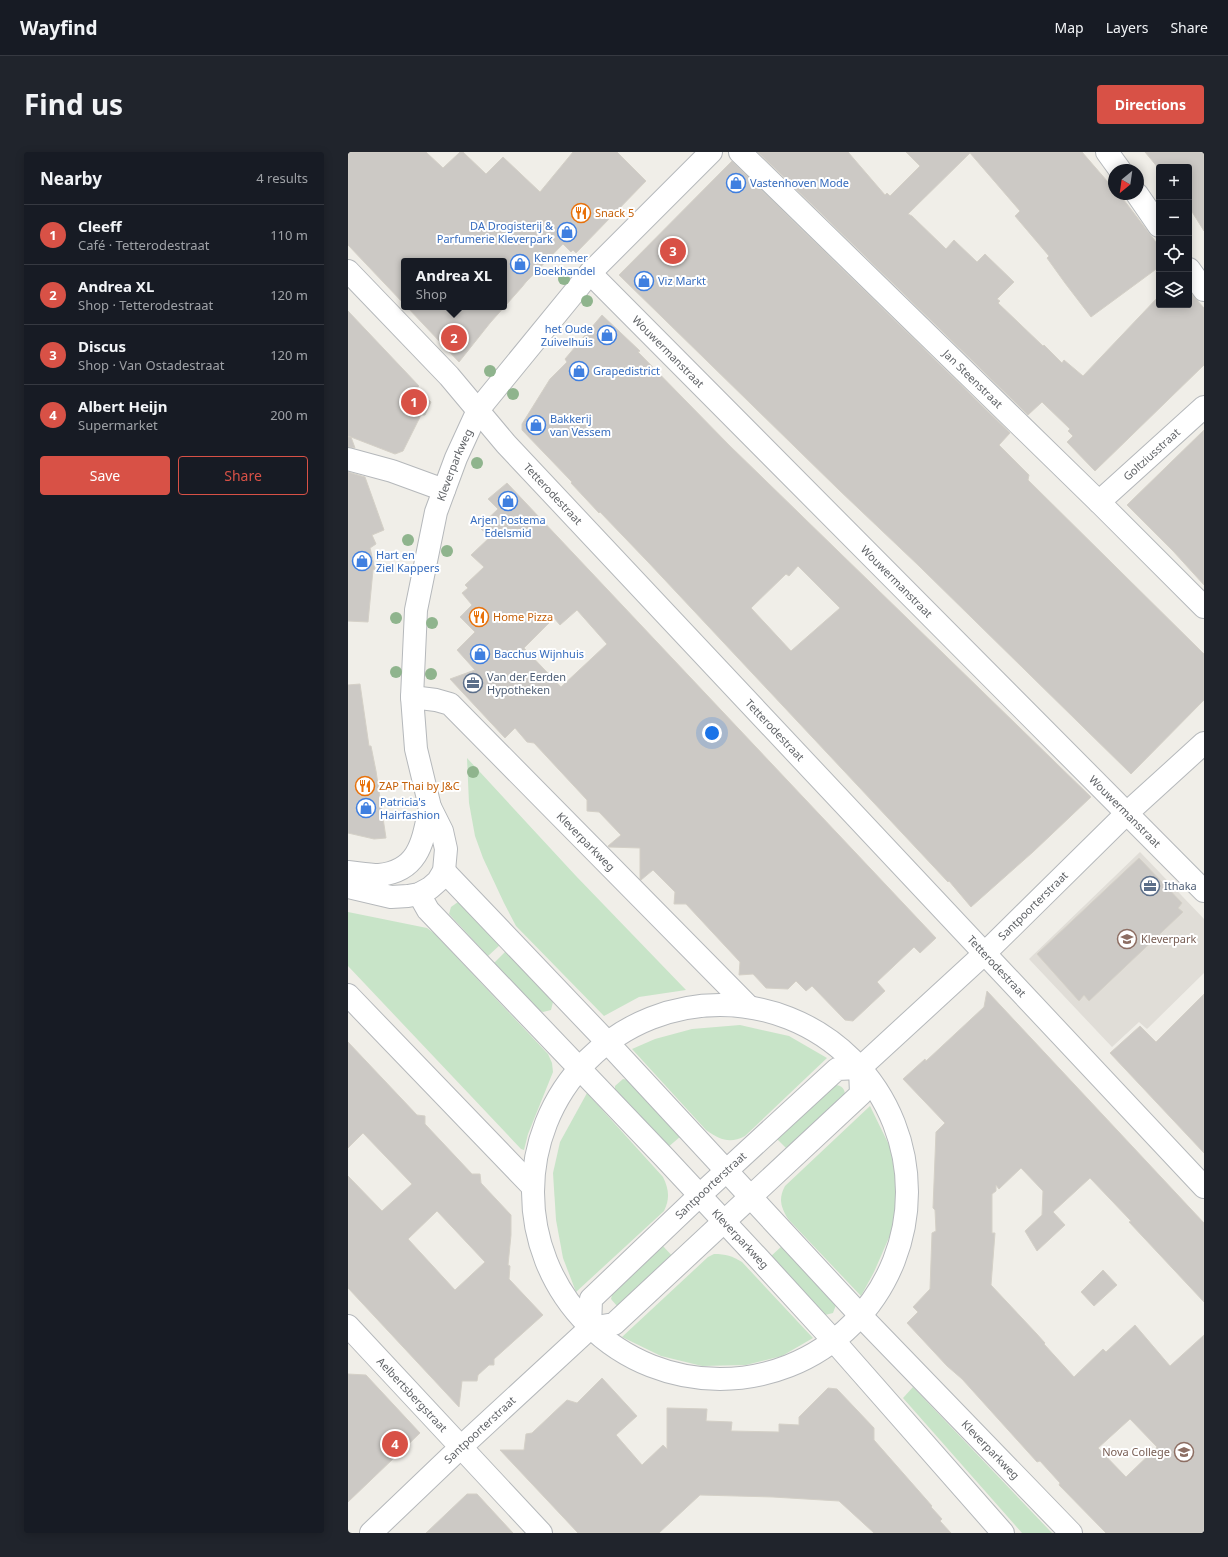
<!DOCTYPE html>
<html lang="en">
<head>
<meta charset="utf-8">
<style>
	:root { --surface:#171b24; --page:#20242c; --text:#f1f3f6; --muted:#9ea1a6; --line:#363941; --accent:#d85146 }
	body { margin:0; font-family:"Noto Sans",sans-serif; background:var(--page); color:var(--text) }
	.controls { position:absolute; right:12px; top:12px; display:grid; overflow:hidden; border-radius:4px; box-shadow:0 2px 10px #0003 }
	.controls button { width:36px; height:36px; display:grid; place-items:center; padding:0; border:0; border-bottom:1px solid var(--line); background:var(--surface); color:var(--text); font:20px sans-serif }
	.compass { position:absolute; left:760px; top:12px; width:36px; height:36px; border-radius:50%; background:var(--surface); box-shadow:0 2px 10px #0003; rotate:209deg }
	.you { position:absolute; left:364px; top:581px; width:14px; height:14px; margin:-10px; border:3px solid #fff; border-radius:50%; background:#1a73e8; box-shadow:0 0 0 6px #1a73e833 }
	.badge { display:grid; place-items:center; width:26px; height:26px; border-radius:50%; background:var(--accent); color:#fff; font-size:13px; font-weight:700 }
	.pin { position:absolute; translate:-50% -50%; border:2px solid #fff; box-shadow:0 1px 4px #0006 }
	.popup { position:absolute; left:53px; top:106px; width:106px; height:52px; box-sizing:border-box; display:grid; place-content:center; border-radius:4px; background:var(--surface); filter:drop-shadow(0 1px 3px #0005); font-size:13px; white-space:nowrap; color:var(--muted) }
	.popup b { font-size:15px; color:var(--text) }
	.popup::after { content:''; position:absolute; left:50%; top:100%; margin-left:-8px; border:8px solid transparent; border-top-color:var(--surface) }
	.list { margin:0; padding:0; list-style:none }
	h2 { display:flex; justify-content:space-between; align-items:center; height:52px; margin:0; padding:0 16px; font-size:17px }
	h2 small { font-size:13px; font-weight:400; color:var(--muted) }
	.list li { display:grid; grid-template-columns:26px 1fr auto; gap:12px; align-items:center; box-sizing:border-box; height:60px; padding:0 16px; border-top:1px solid var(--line) }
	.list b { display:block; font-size:15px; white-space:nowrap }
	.list p { margin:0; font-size:13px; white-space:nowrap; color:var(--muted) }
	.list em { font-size:13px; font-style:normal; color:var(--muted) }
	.actions { display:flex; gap:8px; padding:12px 16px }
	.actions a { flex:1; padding:9px 0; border:1px solid var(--accent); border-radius:4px; text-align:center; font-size:14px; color:var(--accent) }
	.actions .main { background:var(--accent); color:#fff }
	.icon { flex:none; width:22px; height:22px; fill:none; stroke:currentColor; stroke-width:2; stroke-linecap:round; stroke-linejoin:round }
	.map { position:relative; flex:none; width:856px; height:1381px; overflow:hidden; border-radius:4px }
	header { display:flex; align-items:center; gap:24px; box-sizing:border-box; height:56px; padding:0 20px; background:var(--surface); border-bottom:1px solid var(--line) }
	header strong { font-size:19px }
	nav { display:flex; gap:22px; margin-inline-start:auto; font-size:14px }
	.intro { display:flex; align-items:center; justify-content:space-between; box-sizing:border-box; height:96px; padding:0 24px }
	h1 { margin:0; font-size:28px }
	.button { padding:10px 18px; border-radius:4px; background:var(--accent); color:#fff; font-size:14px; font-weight:700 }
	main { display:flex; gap:24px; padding:0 24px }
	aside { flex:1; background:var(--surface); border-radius:4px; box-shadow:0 2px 10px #0003 }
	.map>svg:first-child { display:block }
	.education { fill:#e0ddd7 }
	.green { fill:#c8e4c8 }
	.building { fill:#ccc9c5; stroke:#d4d0c7; fill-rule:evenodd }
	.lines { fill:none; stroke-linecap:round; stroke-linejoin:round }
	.minor-casing { stroke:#b5b8bb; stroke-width:24 }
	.minor { stroke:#fff; stroke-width:22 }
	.tree { fill:#8fb48d }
	.labels { text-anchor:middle; stroke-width:4; stroke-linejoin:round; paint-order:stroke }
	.shop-label { font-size:11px; fill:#366cbe; stroke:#fff; text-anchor:start }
	.food-label { font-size:11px; fill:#c56008; stroke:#fff; text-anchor:start }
	.street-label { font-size:11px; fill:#606367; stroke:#fff }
	.service-label { font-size:11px; fill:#4e5e75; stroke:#fff; text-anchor:start }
	.education-label { font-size:11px; fill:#785e54; stroke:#fff; text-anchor:start }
</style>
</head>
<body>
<header>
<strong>Wayfind</strong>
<nav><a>Map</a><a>Layers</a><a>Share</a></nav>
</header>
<div class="intro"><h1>Find us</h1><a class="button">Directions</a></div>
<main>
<aside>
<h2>Nearby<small>4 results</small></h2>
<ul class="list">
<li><span class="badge">1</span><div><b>Cleeff</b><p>Café · Tetterodestraat</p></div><em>110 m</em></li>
<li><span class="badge">2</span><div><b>Andrea XL</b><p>Shop · Tetterodestraat</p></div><em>120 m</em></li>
<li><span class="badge">3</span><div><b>Discus</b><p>Shop · Van Ostadestraat</p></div><em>120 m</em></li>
<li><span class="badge">4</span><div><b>Albert Heijn</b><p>Supermarket</p></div><em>200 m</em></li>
</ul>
<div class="actions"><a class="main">Save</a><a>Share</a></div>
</aside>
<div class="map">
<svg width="856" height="1381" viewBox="0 0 856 1381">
	<rect width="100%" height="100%" fill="#f0eee8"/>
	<!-- education -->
	<polygon class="education" points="792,700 856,767 856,821 799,877 791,870 764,895 681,807"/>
	<!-- green -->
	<g class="green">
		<polygon points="119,606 228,724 338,838 291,845 256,864 168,774 156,751 135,706 127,684 121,651"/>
		<polygon points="110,750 113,750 153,792 140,804 101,762 103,755"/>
		<polygon points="0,760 79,776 87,782 200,902 204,911 205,920 180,982 176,998 173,997 0,814"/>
		<polygon points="159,798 205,850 203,858 195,860 190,858 146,811"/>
		<path d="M392,873l49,11 38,22 -82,78c-15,8 -25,4 -39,-6l-74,-81 23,-10 37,-10z"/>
		<polygon points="275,927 280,928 333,984 319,996 267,939 267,934"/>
		<path d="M487,933c7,0 10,4 10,11l-56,55 -13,-13z"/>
		<path d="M239,941l76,84c6,12 7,22 1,34l-88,81 -13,-34 -7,-38 -3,-47 7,-31z"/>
		<path d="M522,954l20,41 8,44 -7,42 -17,39 -13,24 -73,-77c-7,-12 -10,-20 -3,-33z"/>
		<polygon points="314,1093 327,1107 273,1154 269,1154 263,1147 265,1139"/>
		<polygon points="435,1093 488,1153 485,1161 477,1163 421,1106"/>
		<path d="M366,1102c12,0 18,2 28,8l71,76 -31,18 -36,9 -44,1 -41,-10 -39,-19 86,-80z"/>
		<polygon points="565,1235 704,1381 674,1381 555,1246"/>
	</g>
	<!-- building -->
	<g class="building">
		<polygon points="0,0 78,0 95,16 112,0 115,0 138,22 155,5 192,40 225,0 269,0 298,29 228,101 225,98 223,100 215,92 178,130 174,135 142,171 111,210 59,155 156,155 156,109 56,109 56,152 0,93"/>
		<polygon points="410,0 500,0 537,43 539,41 542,44 572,14 558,0 734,0 766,37 766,42 771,42 779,52 811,94 811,115 743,165 717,131 699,106 701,104 667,64 672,59 622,1 560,62 564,64 598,97 606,88 629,110 637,102 666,130 649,147 652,149 650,151 695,194 696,193 714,211 716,208 735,224 811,144 811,153 841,153 841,139 856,156 856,213 747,319 719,290 725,284 720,279 722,277 694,250 680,263"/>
		<polygon points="797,0 856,0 856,79 841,55 841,15 811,15 811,17"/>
		<polygon points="384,9 662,281 651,293 681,323 680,328 856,502 856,548 783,622 571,414 491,338 271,123"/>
		<polygon points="0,159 71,234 69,236 83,250 77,263 73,263 55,299 47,302 3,285 7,296 0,295 0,285 3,285 0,284"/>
		<path d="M254,163l38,36 -2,1 91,93 362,352 -58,55 -62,55 -22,-26 -1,1 -300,-320 -48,-50 -1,1 -28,-30 1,-1 -50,-52v-6l28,-45 17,-17 -2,-3zM450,414l42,42 -49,43 -40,-43 35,-34 3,2z"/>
		<polygon points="856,278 856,433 825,399 779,353"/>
		<polygon points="0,320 17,325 36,378 24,383 28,392 22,396 27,417 25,418 20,470 0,469"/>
		<path d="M159,331l429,455 -16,15 -6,-6 -37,35 8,9 -32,30 -8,-1 -33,-34 -6,5 -10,-10 -8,8 -22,-1 -13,-14 -14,1 1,-13 -54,-58h-12l1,-12 -22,-22 -12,10 -1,-1v-31l-31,-1 -1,-1 13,-11 -22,-23 -12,-1v-11l-53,-57 -7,-1 -12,-14 -10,10 -55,-59 25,-9 -18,-20 18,-18 -15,-15 12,-12 -10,-12 6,-5 -3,-3 19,-18 -13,-12 19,-18 -11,-10 19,-18 -10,-10zM229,458l30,34 -46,43 -37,-39 30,-30 6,7z"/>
		<polygon points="12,532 21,594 23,594 28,619 38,686 26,687 0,681 0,533"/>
		<polygon points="791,706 834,751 830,756 835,760 741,849 736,843 731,849 689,802"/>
		<path d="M639,839l217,232v79l-75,-80 2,-1 -41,-43 -37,34 12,13 -28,26 -12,-20 17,-16 1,-24 -22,-23 -22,21 -3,-4v6l-4,3v39h3l-4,52 45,48 9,10 -1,1 30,33 29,-28 3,3 29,-27 35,41 34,-31v198h-98l-47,-48 1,-2 -20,-22 -3,1 -75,-83 -15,-13 -40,-43 11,-11 -5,-5 17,-18 2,-56 4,-2 -1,-21 -2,-2 3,-76 9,-9 -42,-44 22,-20 1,2 58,-54zM782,1267l27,28 -31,30 -28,-29z"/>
		<polygon points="856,842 856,1001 762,901 792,874 808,890"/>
		<path d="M0,890l69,73 8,1v8l47,50h8l1,9 30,32v20l-3,30 2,1 -1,13 34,36 -49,44v6h-5l-11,10 -1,6h-15l-3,26 -111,-119v-112l34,35 30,-27 -49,-51 -15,15zM89,1059l48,51 -30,28 -47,-51z"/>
		<polygon points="755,1118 769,1133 746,1154 733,1140"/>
		<polygon points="0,1222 18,1223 72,1281 0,1350"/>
		<polygon points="254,1226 289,1264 268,1283 294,1313 315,1293 319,1297 319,1256 359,1257 358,1269 384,1270 383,1279 431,1280 431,1272 451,1273 451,1265 480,1236 489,1237 526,1276 526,1288 584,1354 583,1355 594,1367 592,1369 603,1381 526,1381 491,1349 425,1345 352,1343 311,1381 230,1381 152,1298 176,1298 178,1282 184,1281 219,1248 229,1251"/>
		<polygon points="119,1342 129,1342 165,1381 78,1381"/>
	</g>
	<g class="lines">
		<defs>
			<g id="minor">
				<path id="s1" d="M392,0l359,350 105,105"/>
				<polyline points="759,0 772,18"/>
				<polyline points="789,42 811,74"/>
				<polyline points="841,117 856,138"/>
				<path id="s2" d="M0,119l101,105 57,68 698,743"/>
				<path id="s3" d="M242,121l614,618"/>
				<polyline points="0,307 44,319 96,338"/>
				<path id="s4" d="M751,350l105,-95"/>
				<path id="s5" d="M64,545l24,3 14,4 299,303"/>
				<path id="s6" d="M96,719l164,172 252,272 211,218"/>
				<path d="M0,720c10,1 21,3 31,3 41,-4 44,-35 51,-68"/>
				<path id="s7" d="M0,735l43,10 17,-1 11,-2 11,-6 8,-7 6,-10 2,-22 -4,-18 -12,-24 -14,-58 -4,-52 4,-87 20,-98 20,-54 22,-48 112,-137 121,-121"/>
				<path id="s8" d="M71,742l9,16 236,247 96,103 74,81 169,192"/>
				<polyline points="0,843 184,1034"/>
				<circle cx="372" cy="1040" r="187"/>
				<path id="s9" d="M0,1174l193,207"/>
				<path id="s10" d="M242,1176l1,-29 109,-104 137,-126 23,-1 124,-114 143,-141 77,-70"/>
				<path id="s11" d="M23,1381l90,-86 129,-119 24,-4 247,-230 -1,-26"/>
			</g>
		</defs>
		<!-- minor casing -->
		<use href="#minor" class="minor-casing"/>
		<!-- minor -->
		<use href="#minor" class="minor"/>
	</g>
	<!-- trees -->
	<g class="tree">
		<circle cx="216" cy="127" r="6"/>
		<circle cx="239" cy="149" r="6"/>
		<circle cx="142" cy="219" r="6"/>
		<circle cx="165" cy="242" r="6"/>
		<circle cx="129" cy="311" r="6"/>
		<circle cx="60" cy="388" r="6"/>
		<circle cx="99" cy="399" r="6"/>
		<circle cx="48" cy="466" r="6"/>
		<circle cx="84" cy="471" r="6"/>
		<circle cx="48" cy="520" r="6"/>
		<circle cx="83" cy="522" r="6"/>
		<circle cx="125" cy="620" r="6"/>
	</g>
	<!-- icons -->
	<defs>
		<symbol id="shop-ring" viewBox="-11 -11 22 22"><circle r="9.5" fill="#fff" stroke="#3f7fe0" stroke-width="1.5"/><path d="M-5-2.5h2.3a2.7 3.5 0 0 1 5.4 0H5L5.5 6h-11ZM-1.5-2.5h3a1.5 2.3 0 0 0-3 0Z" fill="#3f7fe0"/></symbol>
		<symbol id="restaurant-ring" viewBox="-11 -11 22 22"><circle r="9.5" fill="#fff" stroke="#e8710a" stroke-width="1.5"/><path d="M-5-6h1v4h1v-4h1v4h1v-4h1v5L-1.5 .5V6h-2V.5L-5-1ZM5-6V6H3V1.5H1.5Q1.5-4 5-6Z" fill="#e8710a"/></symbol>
		<symbol id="office-ring" viewBox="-11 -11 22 22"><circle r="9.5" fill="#fff" stroke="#5c6f8a" stroke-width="1.5"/><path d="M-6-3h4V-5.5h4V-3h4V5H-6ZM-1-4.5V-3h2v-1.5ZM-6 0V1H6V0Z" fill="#5c6f8a"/></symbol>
		<symbol id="school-ring" viewBox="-11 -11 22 22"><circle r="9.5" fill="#fff" stroke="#8d6e63" stroke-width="1.5"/><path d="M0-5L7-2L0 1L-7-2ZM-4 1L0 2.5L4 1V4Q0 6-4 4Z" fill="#8d6e63"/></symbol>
		<symbol id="university-ring" viewBox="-11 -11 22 22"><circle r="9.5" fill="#fff" stroke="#8d6e63" stroke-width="1.5"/><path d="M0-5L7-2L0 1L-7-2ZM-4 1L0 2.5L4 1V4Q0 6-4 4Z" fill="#8d6e63"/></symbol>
	</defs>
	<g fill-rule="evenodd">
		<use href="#shop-ring" x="377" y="20" width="22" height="22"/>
		<use href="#restaurant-ring" x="222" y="50" width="22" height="22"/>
		<use href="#shop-ring" x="208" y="69" width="22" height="22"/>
		<use href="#shop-ring" x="161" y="101" width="22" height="22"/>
		<use href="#shop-ring" x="285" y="118" width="22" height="22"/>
		<use href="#shop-ring" x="248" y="172" width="22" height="22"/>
		<use href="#shop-ring" x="220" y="208" width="22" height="22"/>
		<use href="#shop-ring" x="177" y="262" width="22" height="22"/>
		<use href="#shop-ring" x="149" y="338" width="22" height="22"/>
		<use href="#shop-ring" x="3" y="398" width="22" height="22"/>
		<use href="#restaurant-ring" x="120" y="454" width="22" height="22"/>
		<use href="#shop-ring" x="121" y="491" width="22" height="22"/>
		<use href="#office-ring" x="114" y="520" width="22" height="22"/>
		<use href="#restaurant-ring" x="6" y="623" width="22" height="22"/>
		<use href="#shop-ring" x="7" y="645" width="22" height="22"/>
		<use href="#office-ring" x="791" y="723" width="22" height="22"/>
		<use href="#school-ring" x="768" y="776" width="22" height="22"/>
		<use href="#university-ring" x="825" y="1289" width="22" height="22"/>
	</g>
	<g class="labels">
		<!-- shop labels -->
		<g class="shop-label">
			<text x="402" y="35">Vastenhoven Mode</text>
			<text x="205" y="78" text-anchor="end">DA Drogisterij &amp;<tspan x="205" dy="13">Parfumerie Kleverpark</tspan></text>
			<text x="186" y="110">Kennemer<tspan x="186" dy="13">Boekhandel</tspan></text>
			<text x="310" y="133">Viz Markt</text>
			<text x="245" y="181" text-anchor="end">het Oude<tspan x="245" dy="13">Zuivelhuis</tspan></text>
			<text x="245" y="223">Grapedistrict</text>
			<text x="202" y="271">Bakkerij<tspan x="202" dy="13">van Vessem</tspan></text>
			<text x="160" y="372" text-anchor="middle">Arjen Postema<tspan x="160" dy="13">Edelsmid</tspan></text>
			<text x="28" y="407">Hart en<tspan x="28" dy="13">Ziel Kappers</tspan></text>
			<text x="146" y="506">Bacchus Wijnhuis</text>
			<text x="32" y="654">Patricia's<tspan x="32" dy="13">Hairfashion</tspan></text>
		</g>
		<!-- food labels -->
		<g class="food-label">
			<text x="247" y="65">Snack 5</text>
			<text x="145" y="469">Home Pizza</text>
			<text x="31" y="638">ZAP Thai by J&amp;C</text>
		</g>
		<!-- street labels -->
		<g class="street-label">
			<text dy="4" stroke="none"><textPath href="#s3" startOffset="111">Wouwermanstraat</textPath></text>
			<text dy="4" stroke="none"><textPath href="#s1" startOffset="325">Jan Steenstraat</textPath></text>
			<text dy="4" stroke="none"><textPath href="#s4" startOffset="71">Goltziusstraat</textPath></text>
			<text dy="4" stroke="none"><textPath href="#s7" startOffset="524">Kleverparkweg</textPath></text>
			<text dy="4" stroke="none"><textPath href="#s2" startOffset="303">Tetterodestraat</textPath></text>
			<text dy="4" stroke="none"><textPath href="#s3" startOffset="435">Wouwermanstraat</textPath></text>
			<text dy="4" stroke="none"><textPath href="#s2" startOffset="627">Tetterodestraat</textPath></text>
			<text dy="4" stroke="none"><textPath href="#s3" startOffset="759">Wouwermanstraat</textPath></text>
			<text dy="4" stroke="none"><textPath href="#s5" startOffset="232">Kleverparkweg</textPath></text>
			<text dy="4" stroke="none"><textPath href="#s10" startOffset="626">Santpoorterstraat</textPath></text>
			<text dy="4" stroke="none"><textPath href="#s2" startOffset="951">Tetterodestraat</textPath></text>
			<text dy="4" stroke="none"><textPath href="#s10" startOffset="194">Santpoorterstraat</textPath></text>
			<text dy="4" stroke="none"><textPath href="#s8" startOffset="472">Kleverparkweg</textPath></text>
			<text dy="4" stroke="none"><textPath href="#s9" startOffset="94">Aelbertsbergstraat</textPath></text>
			<text dy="4" stroke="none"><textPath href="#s11" startOffset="150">Santpoorterstraat</textPath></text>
			<text dy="4" stroke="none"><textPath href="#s6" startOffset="796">Kleverparkweg</textPath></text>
		</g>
		<!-- service labels -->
		<g class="service-label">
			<text x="139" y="529">Van der Eerden<tspan x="139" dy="13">Hypotheken</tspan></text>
			<text x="816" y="738">Ithaka</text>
		</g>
		<!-- education labels -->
		<g class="education-label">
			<text x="793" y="791">Kleverpark</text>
			<text x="822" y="1304" text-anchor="end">Nova College</text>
		</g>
	</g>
</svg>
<div class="controls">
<button>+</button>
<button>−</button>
<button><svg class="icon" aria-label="locate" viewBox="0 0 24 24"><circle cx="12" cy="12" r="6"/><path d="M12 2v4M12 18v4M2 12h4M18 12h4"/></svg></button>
<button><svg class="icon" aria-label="layers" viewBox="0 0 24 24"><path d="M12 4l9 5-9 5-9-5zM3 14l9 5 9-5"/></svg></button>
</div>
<svg class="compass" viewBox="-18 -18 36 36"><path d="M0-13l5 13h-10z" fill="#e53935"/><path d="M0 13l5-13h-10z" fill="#9ea1a6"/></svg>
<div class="you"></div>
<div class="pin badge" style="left:66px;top:250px">1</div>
<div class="pin badge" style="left:106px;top:186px">2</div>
<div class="popup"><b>Andrea XL</b>Shop</div>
<div class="pin badge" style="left:325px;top:99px">3</div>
<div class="pin badge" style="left:47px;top:1292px">4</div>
</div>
</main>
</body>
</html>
